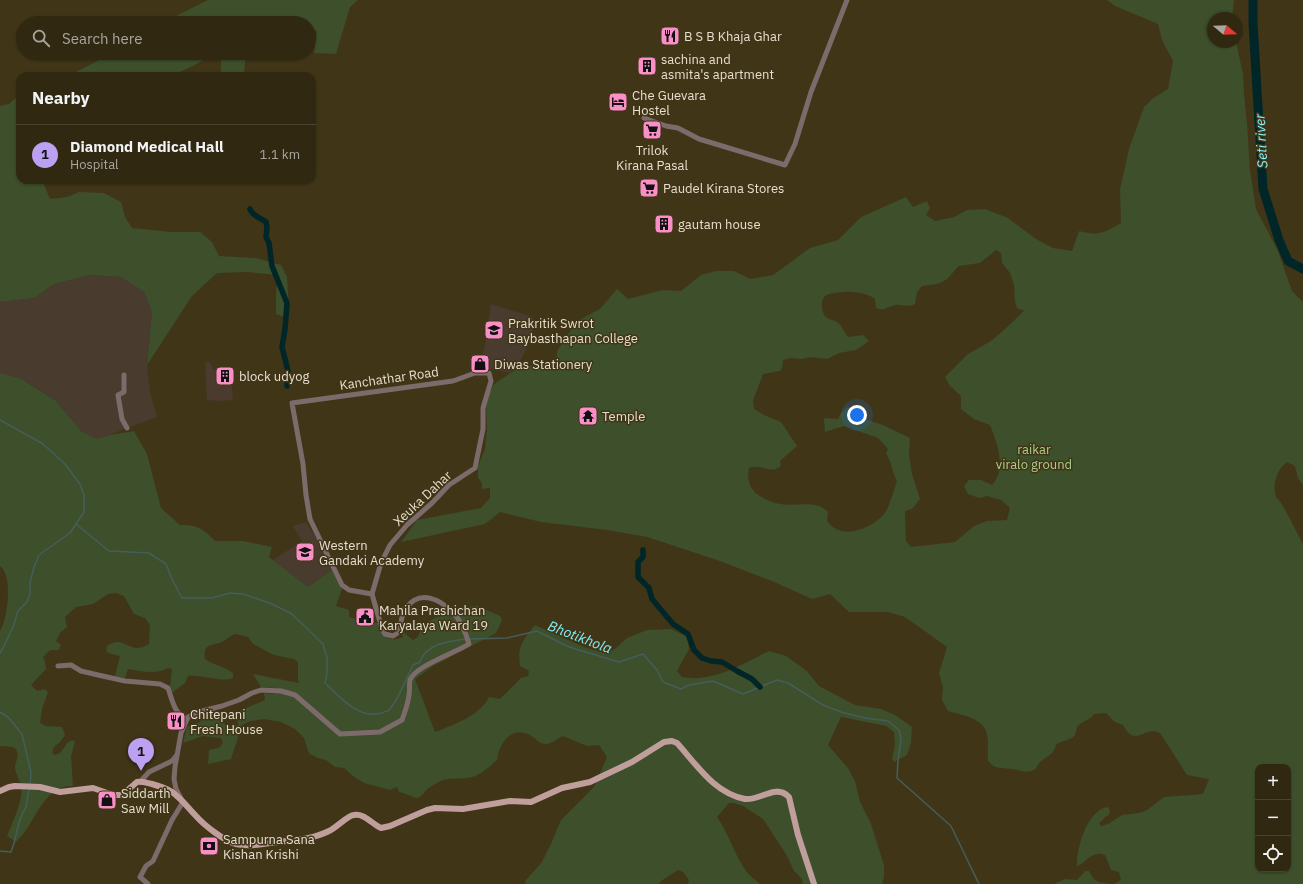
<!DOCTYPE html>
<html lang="en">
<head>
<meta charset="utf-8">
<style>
	:root { --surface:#312812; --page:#3d3420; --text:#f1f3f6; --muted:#a8a69f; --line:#4c4432; --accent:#bca0f2 }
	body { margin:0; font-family:"IBM Plex Sans",sans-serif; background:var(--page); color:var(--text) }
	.controls { position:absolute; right:12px; bottom:12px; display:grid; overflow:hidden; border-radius:8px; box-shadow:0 1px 3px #0004 }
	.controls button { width:36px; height:36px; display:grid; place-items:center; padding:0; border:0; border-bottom:1px solid var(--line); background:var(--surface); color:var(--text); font:20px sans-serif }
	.compass { position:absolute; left:1207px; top:12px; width:36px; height:36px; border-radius:50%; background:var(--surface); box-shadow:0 1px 3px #0004; rotate:109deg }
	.you { position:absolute; left:857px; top:415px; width:14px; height:14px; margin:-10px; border:3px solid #fff; border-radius:50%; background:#1a73e8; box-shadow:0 0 0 6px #1a73e833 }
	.badge { display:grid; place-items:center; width:26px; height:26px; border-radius:50%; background:var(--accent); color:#111; font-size:13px; font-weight:700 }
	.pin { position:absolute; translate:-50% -33px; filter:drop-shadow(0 1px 2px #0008) }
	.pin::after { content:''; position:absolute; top:21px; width:14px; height:12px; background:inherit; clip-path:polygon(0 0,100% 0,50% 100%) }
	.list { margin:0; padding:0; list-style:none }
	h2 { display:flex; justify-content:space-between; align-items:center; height:52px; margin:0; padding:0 16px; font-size:17px }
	h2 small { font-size:13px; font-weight:400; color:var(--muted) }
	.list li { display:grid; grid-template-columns:26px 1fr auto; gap:12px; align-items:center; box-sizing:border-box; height:60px; padding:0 16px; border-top:1px solid var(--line) }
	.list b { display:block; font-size:15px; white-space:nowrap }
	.list p { margin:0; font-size:13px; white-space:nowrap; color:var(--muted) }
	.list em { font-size:13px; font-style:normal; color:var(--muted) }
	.icon { flex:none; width:22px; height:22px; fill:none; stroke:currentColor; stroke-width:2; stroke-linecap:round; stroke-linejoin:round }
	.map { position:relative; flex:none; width:1303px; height:884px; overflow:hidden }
	.search { position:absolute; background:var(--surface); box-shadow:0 1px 3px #0004; left:16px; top:16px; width:300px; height:44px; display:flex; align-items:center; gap:10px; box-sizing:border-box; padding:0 14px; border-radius:22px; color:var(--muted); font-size:15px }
	.panel { position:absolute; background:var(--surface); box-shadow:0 1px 3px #0004; left:16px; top:72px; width:300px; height:112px; border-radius:12px }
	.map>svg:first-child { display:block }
	.industrial { fill:#4b3b2f }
	.education { fill:#4a3b2f }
	.green { fill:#3d4f2b; fill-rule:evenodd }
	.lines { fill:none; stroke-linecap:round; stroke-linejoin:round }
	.stream { stroke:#455e5a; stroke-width:1.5 }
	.canal { stroke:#002628; stroke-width:5.5 }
	.river { stroke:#002628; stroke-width:9 }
	.minor { stroke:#7c6b6a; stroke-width:5 }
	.major { stroke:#c09e9c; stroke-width:6 }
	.labels { text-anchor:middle; stroke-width:3; stroke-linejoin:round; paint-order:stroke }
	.poi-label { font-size:13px; fill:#e6dfce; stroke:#413518; text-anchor:start }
	.street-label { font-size:13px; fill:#e6dfce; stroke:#413518 }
	.park-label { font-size:13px; fill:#acce89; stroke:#413518 }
	.water-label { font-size:14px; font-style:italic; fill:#83eff7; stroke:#413518 }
</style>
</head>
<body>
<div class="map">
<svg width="1303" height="884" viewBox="0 0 1303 884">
	<rect width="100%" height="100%" fill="#413518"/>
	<!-- industrial -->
	<polygon class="industrial" points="205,362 210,362 213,370 230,369 233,400 220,401 207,400"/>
	<!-- education -->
	<g class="education">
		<polygon points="90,275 121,277 144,292 152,312 147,365 150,392 157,417 98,439 81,431 56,401 23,379 0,373 0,302 34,298 54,284"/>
		<polygon points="491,304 533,317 532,335 525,352 519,363 510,373 486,368 478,368 482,357 488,332 487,331"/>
		<polygon points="306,522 317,539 332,570 308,587 273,560 302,541 293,526"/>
	</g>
	<!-- green -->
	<g class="green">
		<polygon points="208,0 358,0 350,7 336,54 314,53 317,31 309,29 309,23 275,23 270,22 269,23 167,23 174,17"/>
		<path d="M1107,0h127l-2,18h-19v24h23l7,32 1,20 3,29 3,47 6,39 21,40 15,42 11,11v183l-5,-7 -3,-12 -8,-4c-9,6 -14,20 -12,31 0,4 4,7 6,10 8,13 15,28 22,41v340h-189l7,-4 -2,-8 -8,-2 -6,-15c-14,-5 -17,7 -28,11 -1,-16 10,-57 31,-59l2,4 -1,3 -10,9 2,3 7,-2 14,-9 17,-2 8,-3 17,-13 39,-3 6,-15 -22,-4 -27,-42c-16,-8 -24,16 -37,-8l-8,-3 -9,-9 -12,1 -2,3 -12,7 -3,3 -2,8 -3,3 -16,6c-1,10 -9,12 -16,18 -3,4 -3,7 -9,9 -7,2 -11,-1 -18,-2 -9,-1 -20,1 -25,-9 -1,-8 1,-17 -1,-26 -3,-16 -26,-19 -39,-23l-6,-11 1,-12 -4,-15 8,-26 -42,-30 -17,-5h-39l-19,-18 -18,5 -40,-18 -55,-21 -70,-23 -40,-7 -66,-8 -41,-10 -15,12 -84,18 16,-22 64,-12 9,-10v-10l-8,1v-6l-4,-5v-12l7,-17 2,-20 -1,-22 3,-13 5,-10 29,-19 13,1 16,-2 5,-7v-6l20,-30 23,-12 17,-20 11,10 35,-9 18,1 20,-16 15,-4h18l16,8 23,-4 37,-27 28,-8 23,-23 45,-20 7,10 14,-6 3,7 -4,7 9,6 19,-4 13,-7 18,-1 23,9 28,21 17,9 19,3 7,-20c19,5 25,2 42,-8l-1,-34 9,-40 15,-42 8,-8 16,-10 5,-28 -11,-21 -4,-16 -43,-18zM996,250l5,3 1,10 8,10 4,12 1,16 2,7 7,3 -19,18 -14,12 -23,13 -23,23 5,9 11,10v13l13,10 16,6c7,18 17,44 2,60l-11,-5h-12l-5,6 4,8 11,4 8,-2 14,4 9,8 -3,12 -20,1 -13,5 -19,16 -44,5 -5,-6 -1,-30 7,-2 8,-10 -8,-25 -3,-19 1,-17 -27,-13 -19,-6 -4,-10 -13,-2 -6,6 -3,6 -14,-1 1,14 19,-6 34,12 10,11 -2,4c6,10 6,19 11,28 -3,8 -8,28 -13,33 -13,15 -43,27 -57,7l1,-9c-12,-13 -32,-5 -48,-8 -9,-1 -16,-5 -23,-10 -8,-7 -10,-15 -8,-26 11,-5 25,8 32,-3l-1,-4 17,-15 -16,-24 -17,-7 -10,-6 -1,-8 10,-27 17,-3 2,-3 1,-8 8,-2 11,1 8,-2 17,2 12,-6 17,-3 13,-9 -6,-6 -15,2c-3,-3 -4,-7 -7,-11 -7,-10 -17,-2 -19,-19 0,-6 0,-8 4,-12 14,-5 38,-5 49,4l1,9c8,4 12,-2 19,-3 7,-1 13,3 20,-1l2,-12 5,-6c10,-1 22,-2 28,-10 3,-3 5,-7 9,-10l21,-3zM1258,767h30v102h-30z"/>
		<polygon points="113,53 212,53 197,64 171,76 68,76"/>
		<polygon points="221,53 246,53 244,74 221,75"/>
		<polygon points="20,94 20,180 42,180 50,199 67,197 79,192 104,193 121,202 125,217 132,228 171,232 200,232 212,242 219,256 256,258 281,265 287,277 289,307 288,315 284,317 276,314 276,293 278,275 247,272 217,273 192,296 147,365 152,312 144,292 121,277 90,275 54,284 34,298 0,302 0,106 9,104"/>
		<path d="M0,373l22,6 34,22 25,30 17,8 11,-4 25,-4 13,23 14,54 19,17c17,-1 24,4 35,16h28l29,6 -3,10 39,30 24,-17 10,19 -6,17 13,4v7l21,6h8c5,13 11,20 25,14l-1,-6 11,9 5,-3 4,-12 15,-8 14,-4 7,-5 19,-2 23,10 2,4 -6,13 -63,33 -18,13 20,53c18,-7 46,-17 54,-35l11,2 21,-21 7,-2 1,-5 -9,-5c-3,-20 3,-26 15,-41l49,22 20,6 11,-4 12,-11 20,-8 24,-1 16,8 2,12 -12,22 5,6c30,6 61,-13 87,-26l17,5 21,15 12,15 36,19 26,4 14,6 17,12 -1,16 -4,12 -13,7 -2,-4 3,-13 -1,-13 -8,-6 -45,-9 -13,28 20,23 7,13 5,21 11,22 13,41v12l-2,7h-79l-1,-5 -8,-8 -8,-17 -23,-35 -20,-13 -9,-3h-5l-12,14c12,17 17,37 29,54 4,5 10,9 14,13h-72l1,-4 -6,-8 -5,-2 -17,11 -2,3h-134l1,-4 16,-18 8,-16 11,-26 33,-33 13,-30 -8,-12 -12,1 -24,-10c-5,2 -11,8 -17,8 -7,0 -10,-6 -16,-9 -19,-10 -31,9 -33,25 -9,8 -18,17 -30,18 -7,1 -18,0 -24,2 -5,2 -10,5 -14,8 -5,3 -6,9 -12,10 -3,0 -12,-5 -18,-6l-2,-5 -7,3 -26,-7 -11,-7 -9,-8 -9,-1 -9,-7 -8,-2 -8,-4 -2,-3 -4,-13 -9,-9 -14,-7 -17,-3 -14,2 -8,4 -11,34 -23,5 1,-14 10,-2 4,-5 -2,-5 -18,-2 -20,7 4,-17 14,-4 -3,-7 16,-5 1,8 7,-2 3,9h4l2,3 7,-3 -1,-13 28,-12 -1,-7 9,1 4,-6 -16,-1 -8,-13 46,9 -1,-4v-17l-4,-3 -20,-4 -21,-11 -5,-7 -12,-3c-5,1 -8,4 -12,7 -9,5 -22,1 -19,18 8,6 19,7 28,14v5c-11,5 -31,-4 -45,-2l-3,7 -13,10 -2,-6 2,-18 -4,-1c-12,7 -27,3 -40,1l-3,9 -10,-2 5,-20 -12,-3 -2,-3 1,-4c18,-13 22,11 42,-2l1,-19 -5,-7 -11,-4 -10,-18 -8,-3 -8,1 -15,10 -17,3 -11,10 2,10 -7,6 -4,8 5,4 -2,5h-9l-7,7 2,4 1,8 -15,16 6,6 8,-2 3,3 -6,17 -2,14 6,3 16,1 3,8 -5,7 -6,5 -2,6 3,2 5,-2 8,-11 5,-2 2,2 -4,14 2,30c-6,0 -13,1 -18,5 -18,13 -23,36 -39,51l-9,-6c5,-13 17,-36 14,-50 -1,-6 -5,-11 -6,-18 0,-3 1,-5 2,-9 3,-14 -7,-12 -17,-13v-115c8,-12 13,-56 0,-65z"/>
		<path d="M1085,871h4c6,12 9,11 21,13h-56l11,-5 12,1z"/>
	</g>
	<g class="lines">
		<!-- stream -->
		<g class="stream">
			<polyline points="0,420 43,444 65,464 80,484 84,495 84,512 70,533 39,555 34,567 30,583 30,594 27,602 18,611 13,627 3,648 0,653"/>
			<path d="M76,524l33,27 40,2 17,11 6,15 10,19h30l18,-5 13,1 29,10 20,10 31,30 4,14v15l-2,10c15,14 34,37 57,30 1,-1 5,-2 6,-2 9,-8 19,-34 25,-46l7,-3c5,-18 30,-21 46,-23"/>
			<polyline points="470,639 507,638 537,631 569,647 619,662 643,654 657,670 663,682 681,689 689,685 713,681 743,694 777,680 788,683 823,705 841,712 865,718 888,721 899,730 901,739 898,760 897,778 951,826 979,884"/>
			<polyline points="0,712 8,717 22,734 31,772 30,785"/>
			<polyline points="0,851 11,852 14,843 20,819 26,807 29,789"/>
		</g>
		<!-- canal -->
		<g class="canal">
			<path d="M250,209c2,7 11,9 16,13l1,6 -1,9 3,6 3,23 15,37 -2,26 -3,18 6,24 -1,15"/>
			<polyline points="643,550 643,557 638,562 638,577 649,588 652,599 673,624 688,634 694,650 702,658 711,661 722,662 737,671 752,679 760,687"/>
		</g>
		<!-- river -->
		<polyline class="river" points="1253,0 1253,23 1263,189 1279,240 1288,261 1303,269"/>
		<!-- minor -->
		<g class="minor">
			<polyline points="644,118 666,126 678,128 699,139 785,165 795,144 811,92 847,0"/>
			<polyline points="124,375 124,392 118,395 122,419 127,428"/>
			<path d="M58,666l13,-1 10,6 17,4 27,6 35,3 8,4c4,11 6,26 19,31"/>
			<polyline points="140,782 149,772 172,761 176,756"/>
			<path d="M148,884l-8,-7 6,-11 7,-5 19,-41 11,-18 -7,-13 -2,-10 1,-12 6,-34 7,-16 10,-5 24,-6 17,-6 13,-7 9,-3 20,1 14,4 45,39 40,-2 22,-12c3,-8 6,-16 7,-25 1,-5 0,-11 1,-15 5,-14 47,-28 59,-36 -3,-10 -8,-24 -16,-31 -13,-14 -33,-24 -47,-5 -5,6 -5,17 -7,24l-6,4 -8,-2 -3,-5 -10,-35 -23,-4 -7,-5 -32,-66 -4,-24 -3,-31 -11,-61 161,-22 22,-8h14l2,8 -8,27v21l-8,39 -26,17 -17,18 -25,22 -17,20 -9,18 -9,31"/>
		</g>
		<!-- major -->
		<path class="major" d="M0,791l9,-4 6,-1 25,1 20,5 33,-4 20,7h9l15,-13c5,-1 10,1 15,2 7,2 14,4 20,8 10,7 16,16 24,24 8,9 28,25 40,28 14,3 28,0 42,-2 18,-2 35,-3 51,-11 7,-3 19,-16 25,-16 10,-2 18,9 27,13l9,-2 37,-16 8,-2 28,1 47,-8 21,1 31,-14 28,-6 42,-20 32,-20 8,-1 5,2c20,22 37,50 68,56 16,2 30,-16 44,-2l9,38 16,49"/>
	</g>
	<!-- icons -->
	<defs>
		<symbol id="restaurant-square" viewBox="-11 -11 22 22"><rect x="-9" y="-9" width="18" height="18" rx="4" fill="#fa8fc7" stroke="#413518"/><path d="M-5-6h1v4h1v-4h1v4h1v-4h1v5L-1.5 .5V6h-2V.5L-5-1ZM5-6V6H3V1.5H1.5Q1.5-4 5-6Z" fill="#111"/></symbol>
		<symbol id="building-square" viewBox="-11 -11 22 22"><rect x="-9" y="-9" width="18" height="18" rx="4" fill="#fa8fc7" stroke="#413518"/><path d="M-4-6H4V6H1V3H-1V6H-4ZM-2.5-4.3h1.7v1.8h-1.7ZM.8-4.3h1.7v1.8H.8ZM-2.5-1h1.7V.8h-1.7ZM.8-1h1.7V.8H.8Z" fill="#111"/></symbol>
		<symbol id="hotel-square" viewBox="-11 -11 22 22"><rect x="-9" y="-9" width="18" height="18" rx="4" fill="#fa8fc7" stroke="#413518"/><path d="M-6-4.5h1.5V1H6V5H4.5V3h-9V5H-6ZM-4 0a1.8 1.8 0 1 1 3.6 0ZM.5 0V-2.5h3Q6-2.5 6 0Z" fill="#111"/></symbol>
		<symbol id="supermarket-square" viewBox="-11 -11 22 22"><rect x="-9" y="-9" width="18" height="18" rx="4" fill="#fa8fc7" stroke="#413518"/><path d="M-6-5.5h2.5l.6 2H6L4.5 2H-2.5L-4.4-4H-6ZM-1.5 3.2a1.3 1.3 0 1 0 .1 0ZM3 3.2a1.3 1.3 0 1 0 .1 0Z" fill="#111"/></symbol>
		<symbol id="university-square" viewBox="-11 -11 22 22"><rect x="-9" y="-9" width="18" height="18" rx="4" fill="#fa8fc7" stroke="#413518"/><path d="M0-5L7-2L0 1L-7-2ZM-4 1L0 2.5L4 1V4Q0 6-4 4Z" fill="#111"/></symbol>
		<symbol id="shop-square" viewBox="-11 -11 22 22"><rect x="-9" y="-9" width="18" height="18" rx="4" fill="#fa8fc7" stroke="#413518"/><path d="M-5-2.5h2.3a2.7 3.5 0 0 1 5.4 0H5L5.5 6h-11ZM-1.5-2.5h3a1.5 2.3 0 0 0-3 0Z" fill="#111"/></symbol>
		<symbol id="temple-square" viewBox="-11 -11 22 22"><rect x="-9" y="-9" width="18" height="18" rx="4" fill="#fa8fc7" stroke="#413518"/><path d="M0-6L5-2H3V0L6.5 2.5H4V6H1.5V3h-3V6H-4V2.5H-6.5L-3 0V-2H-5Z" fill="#111"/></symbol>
		<symbol id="school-square" viewBox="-11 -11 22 22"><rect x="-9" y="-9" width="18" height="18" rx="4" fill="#fa8fc7" stroke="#413518"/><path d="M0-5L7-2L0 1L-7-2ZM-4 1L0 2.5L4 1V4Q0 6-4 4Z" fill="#111"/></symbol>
		<symbol id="civic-square" viewBox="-11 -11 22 22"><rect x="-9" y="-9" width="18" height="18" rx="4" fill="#fa8fc7" stroke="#413518"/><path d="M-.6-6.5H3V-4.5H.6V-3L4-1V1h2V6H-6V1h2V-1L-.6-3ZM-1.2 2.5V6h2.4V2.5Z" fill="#111"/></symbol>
		<symbol id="bank-square" viewBox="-11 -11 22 22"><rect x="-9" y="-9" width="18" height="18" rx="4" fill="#fa8fc7" stroke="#413518"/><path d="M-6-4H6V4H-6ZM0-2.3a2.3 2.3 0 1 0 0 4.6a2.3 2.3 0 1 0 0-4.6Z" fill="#111"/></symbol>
	</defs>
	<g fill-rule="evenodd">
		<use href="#restaurant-square" x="659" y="25" width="22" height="22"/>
		<use href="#building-square" x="636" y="55" width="22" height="22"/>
		<use href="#hotel-square" x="607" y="91" width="22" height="22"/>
		<use href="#supermarket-square" x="641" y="119" width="22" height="22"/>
		<use href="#supermarket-square" x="638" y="177" width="22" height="22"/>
		<use href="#building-square" x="653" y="213" width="22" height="22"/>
		<use href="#university-square" x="483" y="319" width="22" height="22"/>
		<use href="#shop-square" x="469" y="353" width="22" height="22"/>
		<use href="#building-square" x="214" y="365" width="22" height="22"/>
		<use href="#temple-square" x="577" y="405" width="22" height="22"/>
		<use href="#school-square" x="294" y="541" width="22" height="22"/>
		<use href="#civic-square" x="354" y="606" width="22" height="22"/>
		<use href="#restaurant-square" x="165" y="710" width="22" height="22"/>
		<use href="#shop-square" x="96" y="789" width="22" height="22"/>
		<use href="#bank-square" x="198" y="835" width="22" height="22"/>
	</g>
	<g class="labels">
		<!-- poi labels -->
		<g class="poi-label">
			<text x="684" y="41">B S B Khaja Ghar</text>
			<text x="661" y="64">sachina and<tspan x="661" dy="15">asmita's apartment</tspan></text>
			<text x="632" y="100">Che Guevara<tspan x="632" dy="15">Hostel</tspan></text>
			<text x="652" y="155" text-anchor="middle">Trilok<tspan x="652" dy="15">Kirana Pasal</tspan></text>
			<text x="663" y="193">Paudel Kirana Stores</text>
			<text x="678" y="229">gautam house</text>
			<text x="508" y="328">Prakritik Swrot<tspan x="508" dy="15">Baybasthapan College</tspan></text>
			<text x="494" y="369">Diwas Stationery</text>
			<text x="239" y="381">block udyog</text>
			<text x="602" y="421">Temple</text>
			<text x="319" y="550">Western<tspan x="319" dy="15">Gandaki Academy</tspan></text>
			<text x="379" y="615">Mahila Prashichan<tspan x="379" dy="15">Karyalaya Ward 19</tspan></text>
			<text x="190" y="719">Chitepani<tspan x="190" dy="15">Fresh House</tspan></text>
			<text x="121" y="798">Siddarth<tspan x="121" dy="15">Saw Mill</tspan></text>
			<text x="223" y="844">Sampurna Sana<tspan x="223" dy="15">Kishan Krishi</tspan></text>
		</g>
		<!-- street labels -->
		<g class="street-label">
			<text transform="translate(389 378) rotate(-8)" y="5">Kanchathar Road</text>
			<text transform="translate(422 498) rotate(-43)" y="5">Xeuka Dahar</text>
		</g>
		<!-- park labels -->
		<g class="park-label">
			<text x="1034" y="454">raikar<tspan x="1034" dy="15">viralo ground</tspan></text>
		</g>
		<!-- water labels -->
		<g class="water-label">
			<text transform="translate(1261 141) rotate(-93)" y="5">Seti river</text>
			<text transform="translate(580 637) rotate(21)" y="5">Bhotikhola</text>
		</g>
	</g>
</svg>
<div class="controls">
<button>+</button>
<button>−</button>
<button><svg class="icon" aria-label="locate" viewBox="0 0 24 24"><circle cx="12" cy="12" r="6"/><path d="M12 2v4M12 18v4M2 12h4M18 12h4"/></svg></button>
</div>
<svg class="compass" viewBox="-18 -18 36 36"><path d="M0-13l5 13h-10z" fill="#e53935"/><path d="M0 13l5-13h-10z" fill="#a8a69f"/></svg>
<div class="you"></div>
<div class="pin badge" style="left:141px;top:771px">1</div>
<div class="search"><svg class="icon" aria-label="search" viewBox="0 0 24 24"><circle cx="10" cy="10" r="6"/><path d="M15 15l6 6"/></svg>Search here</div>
<section class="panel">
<h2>Nearby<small></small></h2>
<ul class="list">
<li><span class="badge">1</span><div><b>Diamond Medical Hall</b><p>Hospital</p></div><em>1.1 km</em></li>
</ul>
</section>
</div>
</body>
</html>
